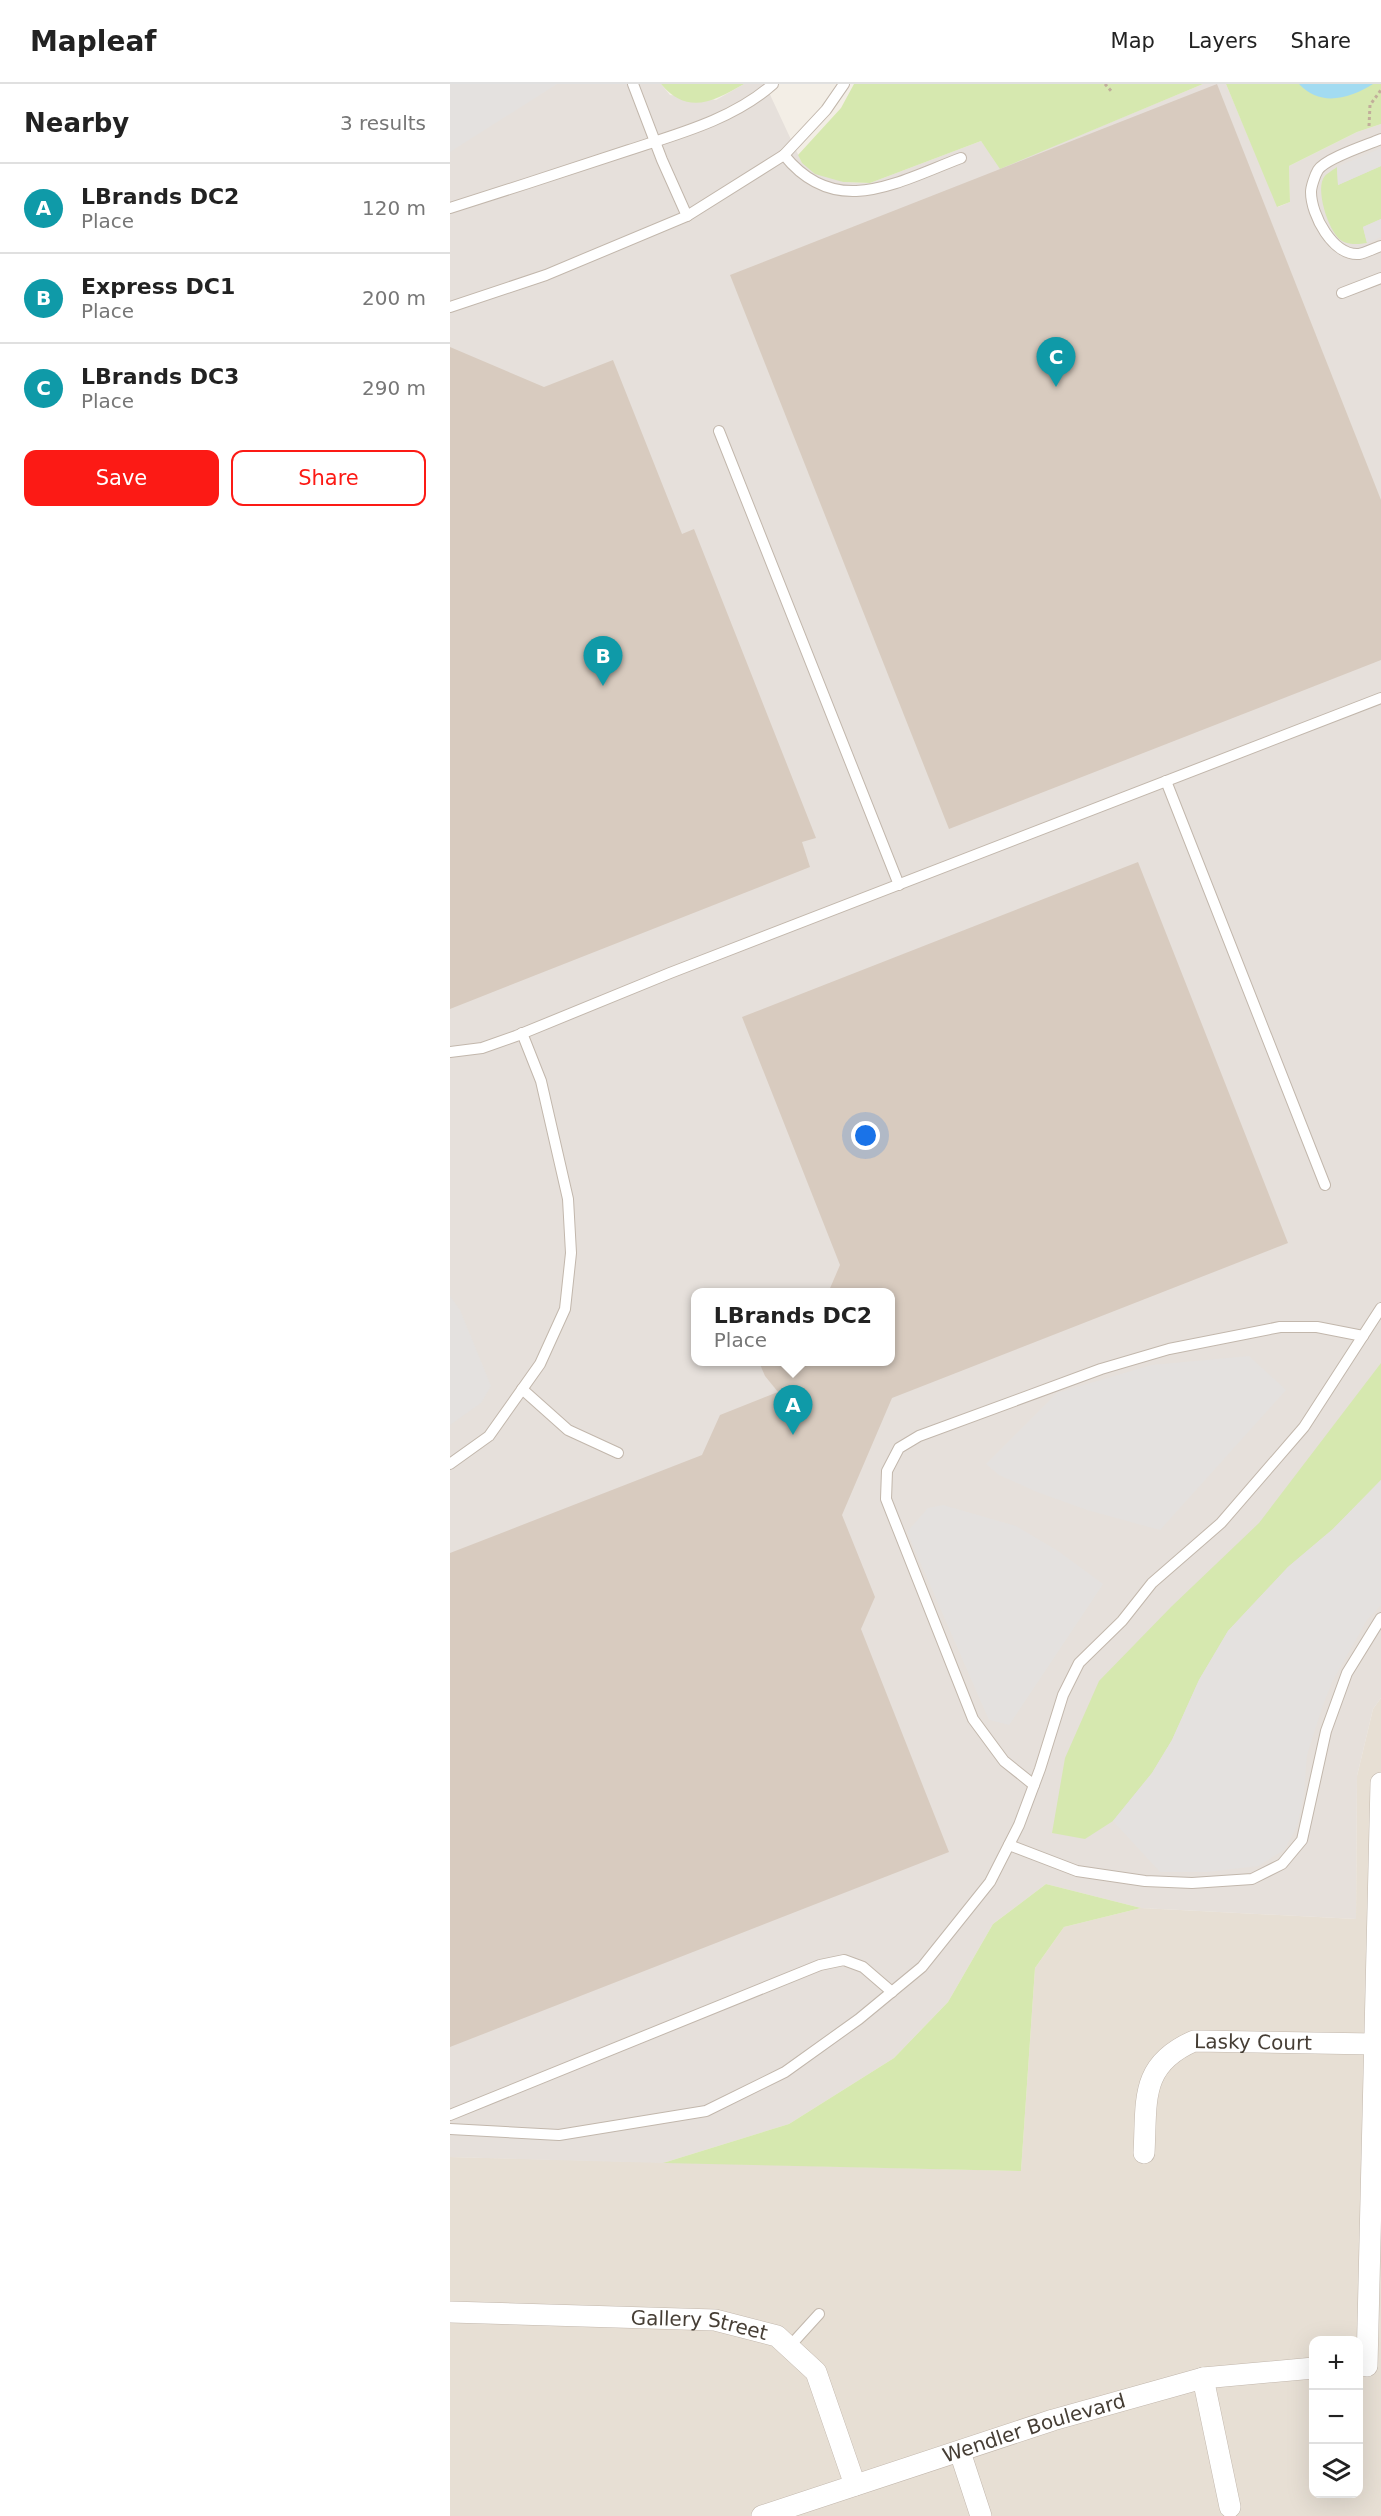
<!DOCTYPE html>
<html lang="en">
<head>
<meta charset="utf-8">
<style>
	:root { --surface:#fff; --page:#f6f6f6; --text:#222; --muted:#767676; --line:#e0e0e0; --accent:#fc1a15 }
	body { margin:0; font-family:"DejaVu Sans",sans-serif; background:var(--page); color:var(--text) }
	.controls { position:absolute; right:18px; bottom:18px; display:grid; overflow:hidden; border-radius:12px; box-shadow:0 6px 24px #0002 }
	.controls button { width:54px; height:54px; display:grid; place-items:center; padding:0; border:0; border-bottom:2px solid var(--line); background:var(--surface); color:var(--text); font:30px sans-serif }
	.you { position:absolute; left:416px; top:1052px; width:21px; height:21px; margin:-15px; border:4px solid #fff; border-radius:50%; background:#1a73e8; box-shadow:0 0 0 9px #1a73e833 }
	.badge { display:grid; place-items:center; width:39px; height:39px; border-radius:50%; background:var(--accent); color:#fff; font-size:20px; font-weight:700 }
	.pin { position:absolute; translate:-50% -50px; filter:drop-shadow(0 2px 3px #0008) }
	.pin::after { content:''; position:absolute; top:32px; width:21px; height:18px; background:inherit; clip-path:polygon(0 0,100% 0,50% 100%) }
	.popup { position:absolute; left:241px; top:1204px; width:204px; height:78px; box-sizing:border-box; display:grid; place-content:center; border-radius:12px; background:var(--surface); filter:drop-shadow(0 2px 4px #0005); font-size:20px; white-space:nowrap; color:var(--muted) }
	.popup b { font-size:22px; color:var(--text) }
	.popup::after { content:''; position:absolute; left:50%; top:100%; margin-left:-12px; border:12px solid transparent; border-top-color:var(--surface) }
	.list { margin:0; padding:0; list-style:none }
	h2 { display:flex; justify-content:space-between; align-items:center; height:78px; margin:0; padding:0 24px; font-size:26px }
	h2 small { font-size:20px; font-weight:400; color:var(--muted) }
	.list li { display:grid; grid-template-columns:39px 1fr auto; gap:18px; align-items:center; box-sizing:border-box; height:90px; padding:0 24px; border-top:2px solid var(--line) }
	.list b { display:block; font-size:22px; white-space:nowrap }
	.list p { margin:0; font-size:20px; white-space:nowrap; color:var(--muted) }
	.list em { font-size:20px; font-style:normal; color:var(--muted) }
	.actions { display:flex; gap:12px; padding:18px 24px }
	.actions a { flex:1; padding:14px 0; border:2px solid var(--accent); border-radius:12px; text-align:center; font-size:21px; color:var(--accent) }
	.actions .main { background:var(--accent); color:#fff }
	.icon { flex:none; width:33px; height:33px; fill:none; stroke:currentColor; stroke-width:2; stroke-linecap:round; stroke-linejoin:round }
	.map { position:relative; flex:none; width:931px; height:2432px; overflow:hidden }
	header { display:flex; align-items:center; gap:36px; box-sizing:border-box; height:84px; padding:0 30px; background:var(--surface); border-bottom:2px solid var(--line) }
	header strong { font-size:28px }
	nav { display:flex; gap:33px; margin-inline-start:auto; font-size:21px }
	main { display:flex }
	aside { flex:1; background:var(--surface) }
	.map>svg:first-child { display:block }
	.residential { fill:#e7dfd4; fill-rule:evenodd }
	.industrial { fill:#e6e0db; fill-rule:evenodd }
	.green { fill:#d6e8af }
	.parking { fill:#e4e1df }
	.water { fill:#a2dbf1 }
	.building { fill:#d8cbbf }
	.lines { fill:none; stroke-linecap:round; stroke-linejoin:round }
	.service-casing { stroke:#c2b7ac; stroke-width:12 }
	.minor-casing { stroke:#c2b7ac; stroke-width:22 }
	.path { stroke:#c1ae9a; stroke-width:3; stroke-dasharray:3 3; stroke-linecap:butt }
	.service { stroke:#fff; stroke-width:10 }
	.minor { stroke:#fff; stroke-width:21 }
	.labels { text-anchor:middle; stroke-width:6; stroke-linejoin:round; paint-order:stroke }
	.street-label { font-size:20px; fill:#463e35; stroke:#fff }
</style>
</head>
<body>
<header>
<strong>Mapleaf</strong>
<nav><a>Map</a><a>Layers</a><a>Share</a></nav>
</header>
<main>
<aside>
<h2>Nearby<small>3 results</small></h2>
<ul class="list">
<li><span class="badge" style="background:#0f9aa8">A</span><div><b>LBrands DC2</b><p>Place</p></div><em>120 m</em></li>
<li><span class="badge" style="background:#0f9aa8">B</span><div><b>Express DC1</b><p>Place</p></div><em>200 m</em></li>
<li><span class="badge" style="background:#0f9aa8">C</span><div><b>LBrands DC3</b><p>Place</p></div><em>290 m</em></li>
</ul>
<div class="actions"><a class="main">Save</a><a>Share</a></div>
</aside>
<div class="map">
<svg width="931" height="2432" viewBox="0 0 931 2432">
	<rect width="100%" height="100%" fill="#f3eee6"/>
	<!-- residential -->
	<path class="residential" d="M931,1614v818h-931v-359l571,14 14,-203 29,-41 77,-19 215,11 1,-143 16,-67zM864,2256h44v154h-44z"/>
	<!-- industrial -->
	<path class="industrial" d="M0,0h211l9,11 46,5 28,-16h21l37,79 41,19 27,1 111,-42 20,27 202,-84h23l52,123 12,-5 -1,-36 68,-34 24,-8v1574l-8,11 -16,67 -1,143 -215,-11 -95,-24 -53,40 -45,78 -54,56 -105,66 -126,39 -213,-6zM246,1208h194v70h-194z"/>
	<!-- green -->
	<g class="green">
		<path d="M211,0h83c-30,17 -56,32 -83,0z"/>
		<polygon points="404,0 753,0 550,85 531,57 420,99 393,98 365,90 352,79 348,71 391,24"/>
		<polygon points="776,0 931,0 931,40 907,48 839,82 840,118 827,123"/>
		<path d="M931,82v53l-18,8 4,16c-7,1 -16,2 -23,-1 -14,-5 -28,-49 -21,-63 2,-5 9,-8 14,-12l1,18z"/>
		<polygon points="931,1279 931,1396 883,1445 838,1483 778,1547 749,1596 722,1656 702,1689 663,1737 635,1755 602,1749 615,1674 649,1597 721,1523 809,1439"/>
		<polygon points="596,1800 691,1824 614,1843 585,1884 571,2087 213,2079 339,2040 444,1974 498,1918 543,1840"/>
	</g>
	<!-- parking -->
	<g class="parking">
		<polygon points="0,0 107,0 0,68"/>
		<polygon points="931,64 931,82 888,101 887,83"/>
		<polygon points="931,135 931,153 917,159 913,143"/>
		<polygon points="0,1212 10,1226 41,1302 31,1319 0,1341"/>
		<polygon points="799,1272 836,1306 710,1446 637,1426 587,1408 549,1391 536,1380 607,1309 701,1281"/>
		<polygon points="931,1396 931,1521 917,1536 882,1598 872,1624 857,1671 854,1710 847,1743 834,1766 808,1782 757,1788 710,1788 663,1737 702,1689 722,1656 749,1596 778,1547 838,1483 883,1445"/>
		<polygon points="493,1421 566,1442 608,1467 653,1500 559,1641 539,1636 457,1448 478,1424"/>
	</g>
	<!-- water -->
	<path class="water" d="M849,0h74c-24,15 -53,23 -74,0z"/>
	<!-- building -->
	<g class="building">
		<polygon points="767,0 931,416 931,576 499,745 280,191"/>
		<polygon points="0,263 94,303 163,276 232,450 244,445 366,754 352,758 360,783 0,925"/>
		<polygon points="688,778 838,1159 442,1314 392,1431 425,1513 411,1545 499,1768 0,1963 0,1469 252,1371 270,1331 328,1308 315,1292 309,1278 441,1278 441,1209 378,1209 390,1181 292,933"/>
	</g>
	<g class="lines">
		<defs>
			<g id="service">
				<polyline points="183,0 212,76 237,132"/>
				<path d="M931,55c-14,6 -55,19 -63,31 -3,5 -7,17 -7,22 0,23 22,64 48,62 7,-1 15,-6 22,-8"/>
				<path d="M334,71c52,65 113,27 177,3"/>
				<path d="M0,124c60,-19 119,-38 179,-58 49,-16 105,-31 144,-66"/>
				<polyline points="892,209 931,194"/>
				<polyline points="0,223 96,191 237,132 334,71 376,26 394,0"/>
				<polyline points="269,347 449,801"/>
				<polyline points="716,697 875,1101"/>
				<polyline points="0,968 32,964 66,952 220,889 931,614"/>
				<polyline points="72,1305 118,1346 168,1369"/>
				<polyline points="0,1380 39,1352 90,1280 115,1225 121,1169 118,1115 91,997 72,949"/>
				<polyline points="584,1701 554,1677 523,1635 436,1415 437,1387 449,1364 469,1352 651,1285 719,1265 830,1243 867,1243 913,1252"/>
				<polyline points="559,1761 627,1787 695,1797 742,1799 802,1795 832,1780 852,1756 876,1647 897,1589 931,1534"/>
				<polyline points="0,2031 370,1881 394,1876 413,1883 442,1908"/>
				<polyline points="0,2045 109,2051 256,2027 335,1988 409,1935 472,1883 540,1798 569,1741 590,1685 613,1611 629,1579 672,1537 702,1499 771,1439 854,1343 931,1224"/>
				<polyline points="339,2263 369,2230"/>
			</g>
			<g id="minor">
				<path id="s1" d="M694,2069c3,-52 -5,-88 50,-112l180,3"/>
				<path id="s2" d="M0,2228l265,8 62,16 39,36 39,113"/>
				<polyline points="917,2282 931,1699"/>
				<polyline points="753,2294 780,2423"/>
				<polyline points="510,2368 531,2432"/>
				<path id="s3" d="M312,2432l291,-96 150,-42 111,-10"/>
			</g>
		</defs>
		<!-- service casing -->
		<use href="#service" class="service-casing"/>
		<!-- minor casing -->
		<use href="#minor" class="minor-casing"/>
		<!-- path -->
		<g class="path">
			<polyline points="655,0 663,9"/>
			<polyline points="919,42 920,21 931,6"/>
		</g>
		<!-- service -->
		<use href="#service" class="service"/>
		<!-- minor -->
		<use href="#minor" class="minor"/>
	</g>
	<g class="labels">
		<!-- street labels -->
		<g class="street-label">
			<text dy="7" stroke="none"><textPath href="#s1" startOffset="192">Lasky Court</textPath></text>
			<text dy="7" stroke="none"><textPath href="#s2" startOffset="250">Gallery Street</textPath></text>
			<text dy="7" stroke="none"><textPath href="#s3" startOffset="286">Wendler Boulevard</textPath></text>
		</g>
	</g>
</svg>
<div class="controls">
<button>+</button>
<button>−</button>
<button><svg class="icon" aria-label="layers" viewBox="0 0 24 24"><path d="M12 4l9 5-9 5-9-5zM3 14l9 5 9-5"/></svg></button>
</div>
<div class="you"></div>
<div class="pin badge" style="left:343px;top:1351px;background:#0f9aa8">A</div>
<div class="popup"><b>LBrands DC2</b>Place</div>
<div class="pin badge" style="left:153px;top:602px;background:#0f9aa8">B</div>
<div class="pin badge" style="left:606px;top:303px;background:#0f9aa8">C</div>
</div>
</main>
</body>
</html>
